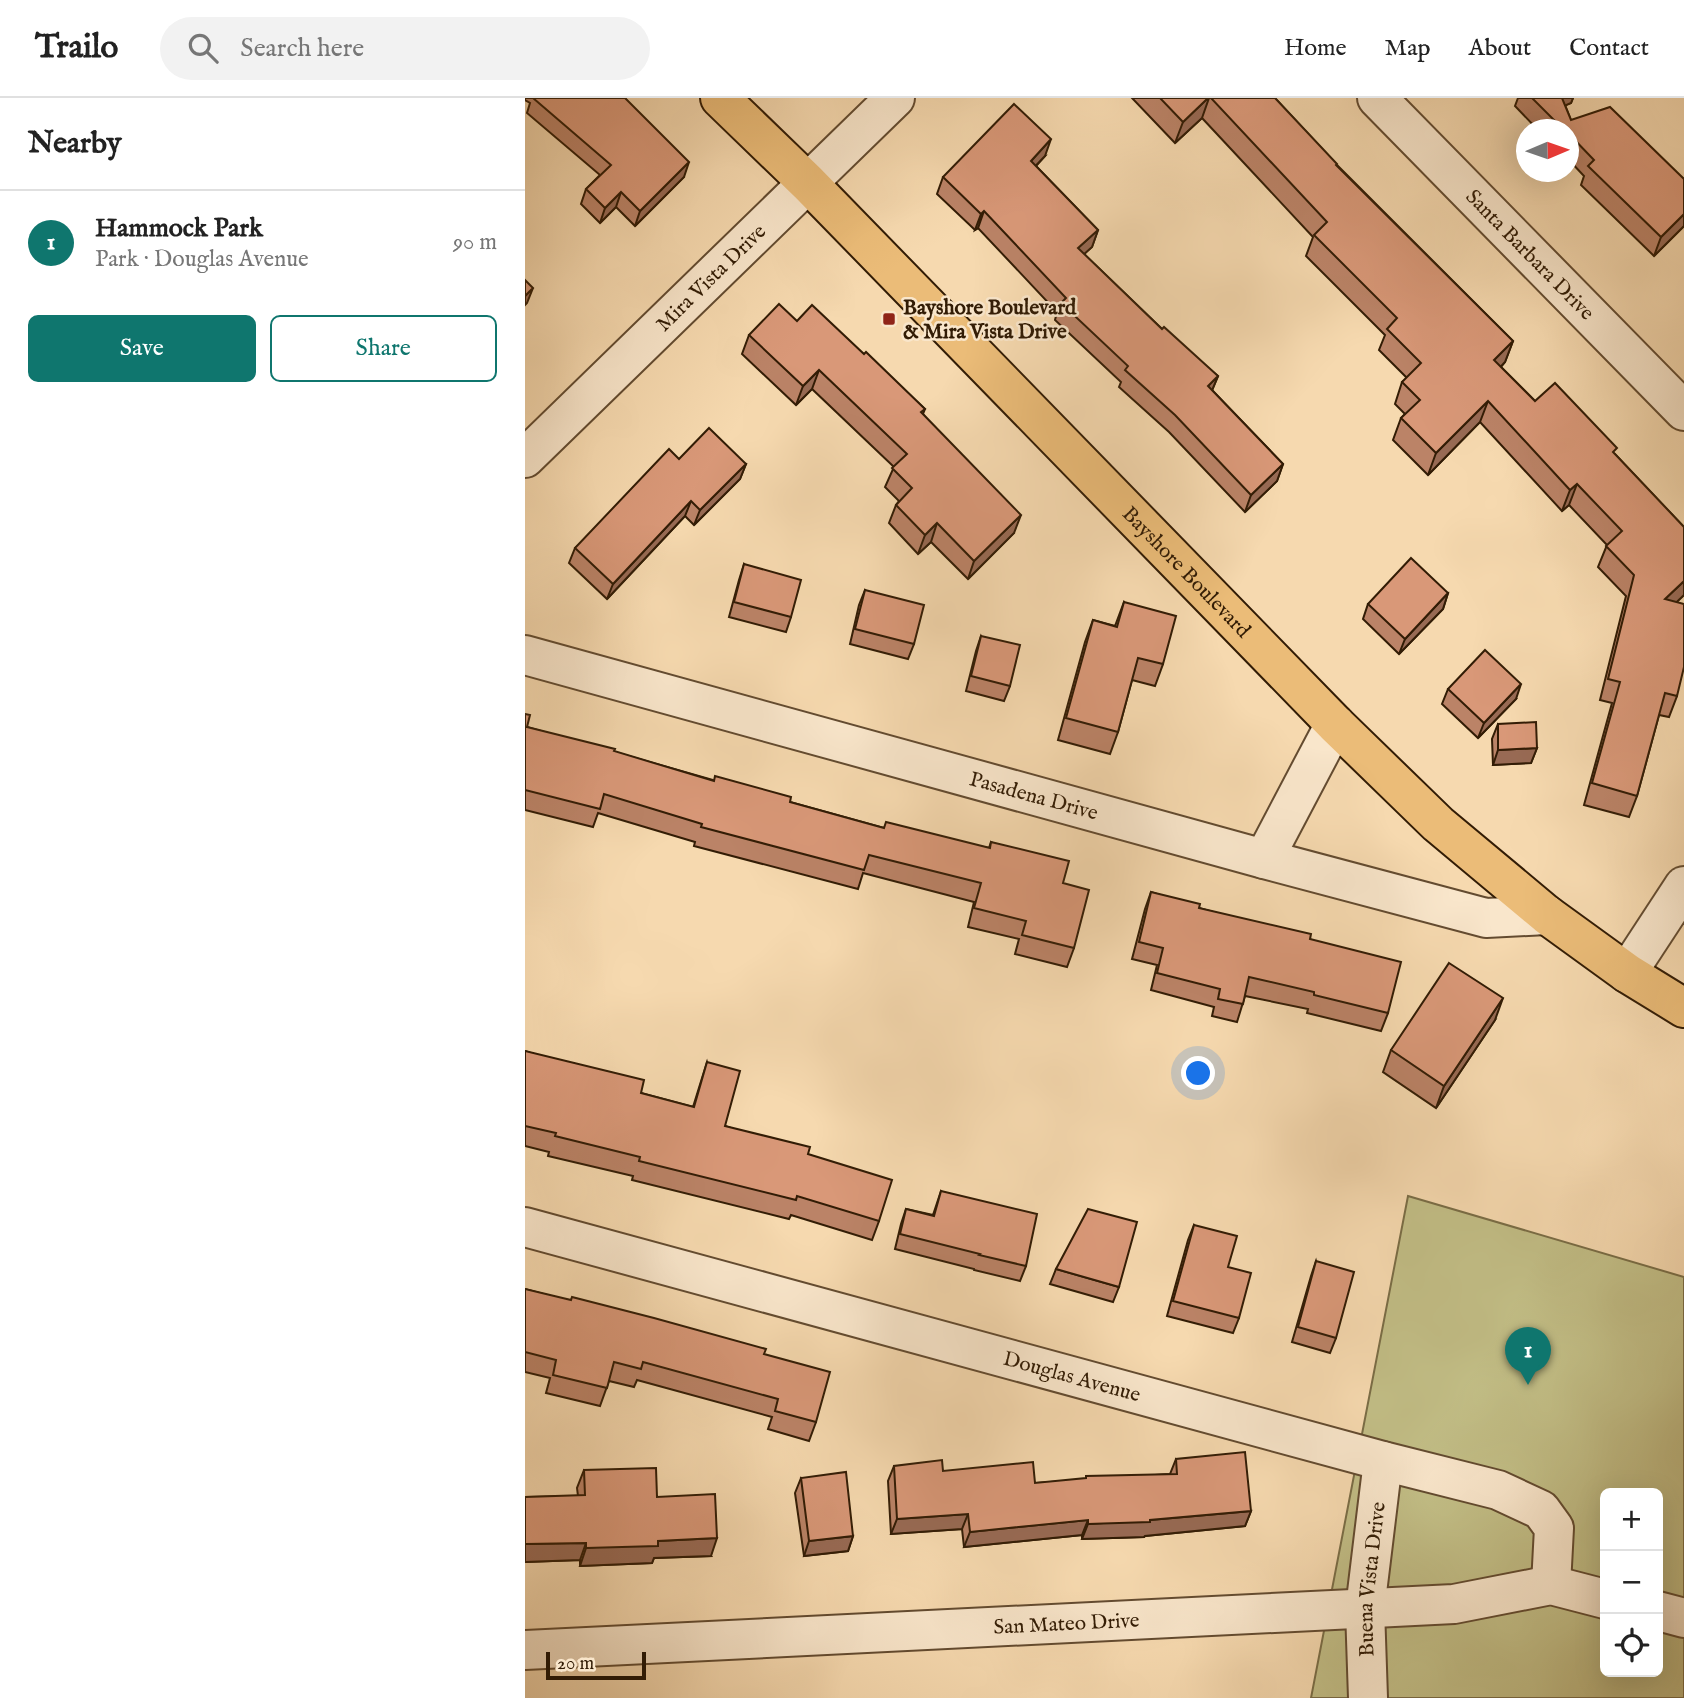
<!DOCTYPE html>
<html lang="en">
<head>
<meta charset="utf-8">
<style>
	:root { --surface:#fff; --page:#f2f2f2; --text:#222; --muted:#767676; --line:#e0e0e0; --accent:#0f766e }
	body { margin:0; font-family:"IM FELL English",serif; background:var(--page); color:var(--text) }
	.controls { position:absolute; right:21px; bottom:21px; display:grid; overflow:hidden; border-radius:10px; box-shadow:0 7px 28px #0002 }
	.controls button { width:63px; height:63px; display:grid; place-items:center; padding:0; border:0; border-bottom:2px solid var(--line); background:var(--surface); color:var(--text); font:35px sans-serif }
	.compass { position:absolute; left:991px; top:21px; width:63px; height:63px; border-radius:50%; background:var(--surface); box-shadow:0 7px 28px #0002; rotate:88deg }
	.scale { position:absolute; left:21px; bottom:18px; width:100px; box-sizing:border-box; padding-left:7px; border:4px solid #321c05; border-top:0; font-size:19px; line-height:24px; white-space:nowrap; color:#321c05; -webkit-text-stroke:5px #f9e6cb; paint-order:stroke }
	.you { position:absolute; left:674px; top:976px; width:24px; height:24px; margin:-18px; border:5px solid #fff; border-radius:50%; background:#1a73e8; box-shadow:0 0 0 10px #1a73e833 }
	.badge { display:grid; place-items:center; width:46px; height:46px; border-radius:50%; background:var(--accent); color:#fff; font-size:23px; font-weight:700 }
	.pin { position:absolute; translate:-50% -58px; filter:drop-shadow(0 2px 4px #0008) }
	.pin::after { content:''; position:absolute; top:37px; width:24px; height:21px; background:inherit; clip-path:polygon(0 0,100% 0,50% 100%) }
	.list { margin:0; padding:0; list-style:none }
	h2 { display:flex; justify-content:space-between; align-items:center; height:91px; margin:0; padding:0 28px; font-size:30px }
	h2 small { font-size:23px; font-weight:400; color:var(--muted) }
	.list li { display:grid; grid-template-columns:46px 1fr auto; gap:21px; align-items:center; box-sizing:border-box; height:105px; padding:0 28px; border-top:2px solid var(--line) }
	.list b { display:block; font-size:26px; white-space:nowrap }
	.list p { margin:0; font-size:23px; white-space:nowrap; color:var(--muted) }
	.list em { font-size:23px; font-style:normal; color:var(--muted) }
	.actions { display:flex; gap:14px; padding:21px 28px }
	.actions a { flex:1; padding:16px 0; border:2px solid var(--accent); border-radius:10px; text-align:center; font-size:24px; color:var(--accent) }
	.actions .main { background:var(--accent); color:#fff }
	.icon { flex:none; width:38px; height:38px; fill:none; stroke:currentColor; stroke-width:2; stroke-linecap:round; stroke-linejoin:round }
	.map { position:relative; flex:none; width:1159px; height:1600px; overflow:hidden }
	header { display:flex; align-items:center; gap:42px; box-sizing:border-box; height:98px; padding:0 35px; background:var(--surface); border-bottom:2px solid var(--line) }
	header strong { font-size:33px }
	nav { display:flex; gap:38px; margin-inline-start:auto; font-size:24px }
	.search { width:490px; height:63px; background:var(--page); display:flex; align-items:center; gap:18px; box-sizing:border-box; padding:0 24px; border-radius:38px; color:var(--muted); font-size:26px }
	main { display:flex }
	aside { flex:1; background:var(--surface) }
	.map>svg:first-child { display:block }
	.green { fill:#c2be86; stroke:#7a6d46; stroke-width:2; fill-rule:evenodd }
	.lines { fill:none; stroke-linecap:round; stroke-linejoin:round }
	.minor-casing { stroke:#634b30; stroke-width:42 }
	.major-casing { stroke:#321c05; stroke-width:42 }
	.minor { stroke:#f9e6cb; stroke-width:38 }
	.major { stroke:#ebbc78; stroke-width:38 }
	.wall { fill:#bb8367; stroke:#321c05; stroke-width:2 }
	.shaded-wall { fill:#986a54; stroke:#321c05; stroke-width:2 }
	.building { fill:#d99878; stroke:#321c05; stroke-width:2 }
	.poi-dot { fill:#8f2418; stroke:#f9e6cb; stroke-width:2.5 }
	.labels { text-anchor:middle; stroke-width:5; stroke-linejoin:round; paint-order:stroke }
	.street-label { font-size:21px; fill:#321c05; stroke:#f9e6cb }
	.poi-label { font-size:21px; font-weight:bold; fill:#321c05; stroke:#f9e6cb; text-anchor:start }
</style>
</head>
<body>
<header>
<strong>Trailo</strong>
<div class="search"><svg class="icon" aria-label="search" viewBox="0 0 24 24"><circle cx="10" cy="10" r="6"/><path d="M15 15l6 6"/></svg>Search here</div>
<nav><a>Home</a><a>Map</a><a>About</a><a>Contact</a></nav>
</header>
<main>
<aside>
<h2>Nearby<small></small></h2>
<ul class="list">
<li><span class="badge">1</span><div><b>Hammock Park</b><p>Park · Douglas Avenue</p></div><em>90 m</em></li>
</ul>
<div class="actions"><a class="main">Save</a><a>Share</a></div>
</aside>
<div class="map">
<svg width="1159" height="1600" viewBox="0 0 1159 1600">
	<rect width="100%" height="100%" fill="#f6d9af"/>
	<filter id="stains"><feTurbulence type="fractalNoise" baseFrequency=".00286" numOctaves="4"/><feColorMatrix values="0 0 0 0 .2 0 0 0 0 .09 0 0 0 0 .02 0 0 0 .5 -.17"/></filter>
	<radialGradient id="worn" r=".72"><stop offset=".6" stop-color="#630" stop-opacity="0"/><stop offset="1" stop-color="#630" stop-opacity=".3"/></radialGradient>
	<!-- green -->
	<path class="green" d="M883,1098l276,81v421h-373zM1080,1395h53v179h-53z"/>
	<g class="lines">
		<defs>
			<g id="minor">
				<path id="s1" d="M852,0l307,313"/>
				<path id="s2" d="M0,360l370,-360"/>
				<path id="s3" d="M0,557l739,204 222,59 61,-3"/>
				<polyline points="739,761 810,626"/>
				<polyline points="1102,875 1159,788"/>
				<path id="s4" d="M0,1129l858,234 115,29 43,20 13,18 -3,57"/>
				<polyline points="1133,1513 1159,1520"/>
				<path id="s5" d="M0,1552l929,-46 97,-19 54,14"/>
				<path id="s6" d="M843,1600l-3,-89 18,-148"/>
			</g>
			<g id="major">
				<path id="s7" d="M195,0l88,85 527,541 103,100 109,91 80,58 57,35"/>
			</g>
		</defs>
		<!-- minor casing -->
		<use href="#minor" class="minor-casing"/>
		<!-- major casing -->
		<use href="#major" class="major-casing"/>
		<!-- minor -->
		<use href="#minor" class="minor"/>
		<!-- major -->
		<use href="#major" class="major"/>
	</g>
	<!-- wall -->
	<g class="wall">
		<polygon points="0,0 100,0 159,79 110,128 91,109 75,125 56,106 61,91 75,77 2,15 5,5 0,2"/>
		<polygon points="607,0 750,0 812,67 988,243 980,264 976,269 1010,303 1090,356 1159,429 1159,497 1151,504 1152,598 1144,619 1134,617 1112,698 1104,719 1059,707 1087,605 1075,602 1101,498 1073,469 1082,447 1044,407 1037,413 955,324 903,377 868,342 876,320 880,316 870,306 877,284 882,280 854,252 860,237 781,158 788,139 677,20 650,45"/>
		<polygon points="993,0 1048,0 1046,5 1040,7 1046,22 1159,81 1159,128 1129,158 1056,87 1059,78 1044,62 1044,32 1013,32 990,8"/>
		<polygon points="520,58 511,68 573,132 567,149 559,156 637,231 693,278 687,292 758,366 752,383 720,414 644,334 594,289 596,284 530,222 532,214 453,130 450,132 412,96 418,79"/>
		<polygon points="272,223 339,256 400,311 398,316 489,435 443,481 406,444 393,456 364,425 371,407 374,403 360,389 369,369 287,291 271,307 217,256 224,237"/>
		<polygon points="154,361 221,366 215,381 169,427 160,418 82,501 44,465 50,450"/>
		<polygon points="219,466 266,519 261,534 204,519 214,482"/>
		<polygon points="340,492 389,546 383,561 325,546 334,507"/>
		<polygon points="923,495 918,511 874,556 838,521 843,506"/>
		<polygon points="599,504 638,566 630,588 607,582 593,634 585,656 533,642 560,544 568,522 590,528"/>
		<polygon points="456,538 485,588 479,603 441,593 451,553"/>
		<polygon points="923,591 991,601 953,640 917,606"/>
		<polygon points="0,616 2,629 265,704 359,730 464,750 466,744 538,785 549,850 542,869 490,856 494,841 443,829 449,804 338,775 333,791 169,748 170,744 73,715 68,729 0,712"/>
		<polygon points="973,626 1012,650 1006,665 968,667 967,641"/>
		<polygon points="626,794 674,810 785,841 863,915 856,933 782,915 783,911 720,898 712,924 687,918 689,909 626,892 632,867 607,861 620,811"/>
		<polygon points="970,922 911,1010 858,974 866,952"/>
		<polygon points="0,953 116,995 168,1009 182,964 200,1028 283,1056 354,1123 347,1142 266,1117 264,1121 107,1082 108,1078 23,1058 24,1054 0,1048"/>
		<polygon points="416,1093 501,1168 495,1183 449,1172 449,1171 370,1151 376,1126 381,1111 408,1117"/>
		<polygon points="669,1127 703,1169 714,1220 708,1235 642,1218 663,1142"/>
		<polygon points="791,1163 811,1240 805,1255 767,1244 786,1178"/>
		<polygon points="531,1171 594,1189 588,1204 525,1186"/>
		<polygon points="0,1191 239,1256 291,1324 284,1343 243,1331 247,1319 112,1282 109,1289 84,1283 75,1308 21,1295 25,1280 0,1274"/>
		<polygon points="651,1361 726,1413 720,1428 620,1438 619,1439 557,1441 557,1437 439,1449 437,1431 366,1436 363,1383 369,1368 418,1373 510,1385 645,1376"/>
		<polygon points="59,1372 132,1399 186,1458 129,1460 127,1465 55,1468 55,1462 0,1464 0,1399 53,1398 52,1390"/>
		<polygon points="276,1380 328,1438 323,1453 279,1458 270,1395"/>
	</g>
	<!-- shaded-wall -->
	<g class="shaded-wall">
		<polygon points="683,0 684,0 677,20 650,45 658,24"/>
		<polygon points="1033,0 1048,0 1046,5 1028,13"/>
		<polygon points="526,41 520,58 500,79 506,63"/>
		<polygon points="164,64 159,79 110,128 115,113"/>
		<polygon points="96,94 91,109 75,125 80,110"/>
		<polygon points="459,113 453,130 450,132 456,116"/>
		<polygon points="1159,116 1159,128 1129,158 1136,139"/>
		<polygon points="573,132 567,149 547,167 553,150"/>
		<polygon points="8,190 2,205 0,207 0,198"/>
		<polygon points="988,243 980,264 962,284 969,262"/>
		<polygon points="294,272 287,291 271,307 278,288"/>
		<polygon points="693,278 686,295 683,288"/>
		<polygon points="963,303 955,324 903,377 911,355"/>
		<polygon points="221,366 215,381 169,427 175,412"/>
		<polygon points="758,366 752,383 720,414 726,397"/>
		<polygon points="1052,386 1044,407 1037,413 1045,392"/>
		<polygon points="166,403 160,418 82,501 88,486"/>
		<polygon points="496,417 489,435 443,481 449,463"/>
		<polygon points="412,425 406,444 393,456 400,437"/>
		<polygon points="1159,483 1159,497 1132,523 1140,501"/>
		<polygon points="923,495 918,511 874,556 880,541"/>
		<polygon points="996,586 991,601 953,640 959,625"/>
		<polygon points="1012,650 1006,665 968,667 973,652"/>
		<polygon points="978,900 970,922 911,1010 919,988"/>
		<polygon points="726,1413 720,1428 620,1438 619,1439 557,1441 563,1426 625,1422"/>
		<polygon points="443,1416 437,1431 366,1436 372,1421"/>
		<polygon points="563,1422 557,1437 439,1449 445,1434"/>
		<polygon points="328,1438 323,1453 279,1458 284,1443"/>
		<polygon points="192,1440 186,1458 129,1460 127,1465 55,1468 61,1450 133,1443"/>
		<polygon points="61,1445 55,1462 0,1464 0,1446"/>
	</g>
	<!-- building -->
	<g class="building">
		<polygon points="8,0 100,0 164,64 115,113 96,94 80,110 61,91 86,67"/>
		<polygon points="635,0 683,0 658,24"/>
		<polygon points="686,0 750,0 812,66 811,67 988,243 969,262 1010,303 1030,285 1092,350 1088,354 1159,429 1159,483 1140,501 1159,506 1159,569 1152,598 1140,595 1112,698 1067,685 1095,584 1083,581 1109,477 1081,448 1097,433 1052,386 1045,392 963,303 911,355 876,320 895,302 877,284 896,265 862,231 872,220 789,137 802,124"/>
		<polygon points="1007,0 1037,0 1046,22 1085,9 1159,81 1159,116 1136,139 1063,68 1069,62 1044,36 1044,32 1039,32"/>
		<polygon points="489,6 526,41 506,63 573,132 553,150 637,231 639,229 693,278 683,288 758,366 726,397 650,317 600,272 603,268 536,205 541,200 459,113 456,116 418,79"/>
		<polygon points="0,182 8,190 0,198"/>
		<polygon points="254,206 272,223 287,207 339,256 341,254 400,311 396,314 496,417 449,463 412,425 400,437 371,407 387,390 367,370 382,356 294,272 278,288 224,237"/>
		<polygon points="184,330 221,366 175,412 166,403 88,486 50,450 144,351 154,361"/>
		<polygon points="886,460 923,495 880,541 843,506"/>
		<polygon points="219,466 276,482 266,519 209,504"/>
		<polygon points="340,492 399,507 389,546 330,531"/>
		<polygon points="599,504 651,518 638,566 613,560 593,634 541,620 568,522 592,529"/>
		<polygon points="456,538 495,547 485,588 446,578"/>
		<polygon points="960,552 996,586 959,625 923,591"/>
		<polygon points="0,616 5,617 2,629 90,651 89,653 189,683 190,678 266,699 265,704 359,730 361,724 465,750 466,744 544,763 538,785 564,792 549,850 497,837 501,823 449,810 456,785 344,757 339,772 176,729 177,726 79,696 75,711 0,692"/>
		<polygon points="1011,624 1012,650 973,652 973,626"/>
		<polygon points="626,794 675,806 674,810 786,836 785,841 876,864 863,915 789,897 789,894 724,879 718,906 693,901 695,891 632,875 638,850 614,844"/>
		<polygon points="924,865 978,900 919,988 866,952"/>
		<polygon points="0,953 119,982 116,995 169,1009 182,964 215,973 200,1028 285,1049 283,1056 367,1082 354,1123 272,1098 271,1102 114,1063 115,1059 30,1038 31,1035 0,1028"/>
		<polygon points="416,1093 512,1116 501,1168 454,1157 455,1156 375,1136 381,1111 409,1118"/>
		<polygon points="563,1111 612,1124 594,1189 531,1171"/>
		<polygon points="669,1127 712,1138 703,1169 726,1175 714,1220 648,1203"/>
		<polygon points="791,1163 829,1174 811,1240 773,1229"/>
		<polygon points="0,1191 46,1202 47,1199 129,1220 241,1251 239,1256 305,1274 291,1324 250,1313 253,1301 118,1264 116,1271 89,1264 82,1290 28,1277 31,1262 0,1254"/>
		<polygon points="720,1354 726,1413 625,1422 625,1424 563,1426 563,1422 445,1434 443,1416 372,1421 369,1368 417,1362 418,1373 508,1364 510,1385 561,1380 561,1378 652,1376 651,1361"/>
		<polygon points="131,1370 132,1399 190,1396 192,1440 133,1443 133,1448 61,1450 61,1445 0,1446 0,1399 60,1397 59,1372"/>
		<polygon points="321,1374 328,1438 284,1443 276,1380"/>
	</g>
	<!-- markers -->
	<rect class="poi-dot" x="357" y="214" width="14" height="14" rx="3.5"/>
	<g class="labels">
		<!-- street labels -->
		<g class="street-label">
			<text dy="7" stroke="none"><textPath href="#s1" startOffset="219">Santa Barbara Drive</textPath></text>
			<text dy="7" stroke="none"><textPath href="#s2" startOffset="259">Mira Vista Drive</textPath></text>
			<text dy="7" stroke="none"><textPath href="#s7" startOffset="665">Bayshore Boulevard</textPath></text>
			<text dy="7" stroke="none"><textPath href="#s3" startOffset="528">Pasadena Drive</textPath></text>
			<text dy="7" stroke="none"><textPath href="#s4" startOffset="567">Douglas Avenue</textPath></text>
			<text dy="7" stroke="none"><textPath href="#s6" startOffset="119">Buena Vista Drive</textPath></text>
			<text dy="7" stroke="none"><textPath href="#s5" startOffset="542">San Mateo Drive</textPath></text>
		</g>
		<!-- poi labels -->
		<g class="poi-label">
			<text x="378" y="216">Bayshore Boulevard<tspan x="378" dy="24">&amp; Mira Vista Drive</tspan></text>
		</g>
	</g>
	<rect width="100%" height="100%" filter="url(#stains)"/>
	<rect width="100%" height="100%" fill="url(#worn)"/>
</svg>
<div class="controls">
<button>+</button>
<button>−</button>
<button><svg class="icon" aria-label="locate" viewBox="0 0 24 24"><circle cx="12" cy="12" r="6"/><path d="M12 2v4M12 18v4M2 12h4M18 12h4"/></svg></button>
</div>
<svg class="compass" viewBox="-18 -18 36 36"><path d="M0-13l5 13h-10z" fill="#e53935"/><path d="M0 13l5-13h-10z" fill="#767676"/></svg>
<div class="scale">20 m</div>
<div class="you"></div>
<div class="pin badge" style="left:1003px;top:1287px">1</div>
</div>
</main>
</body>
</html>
